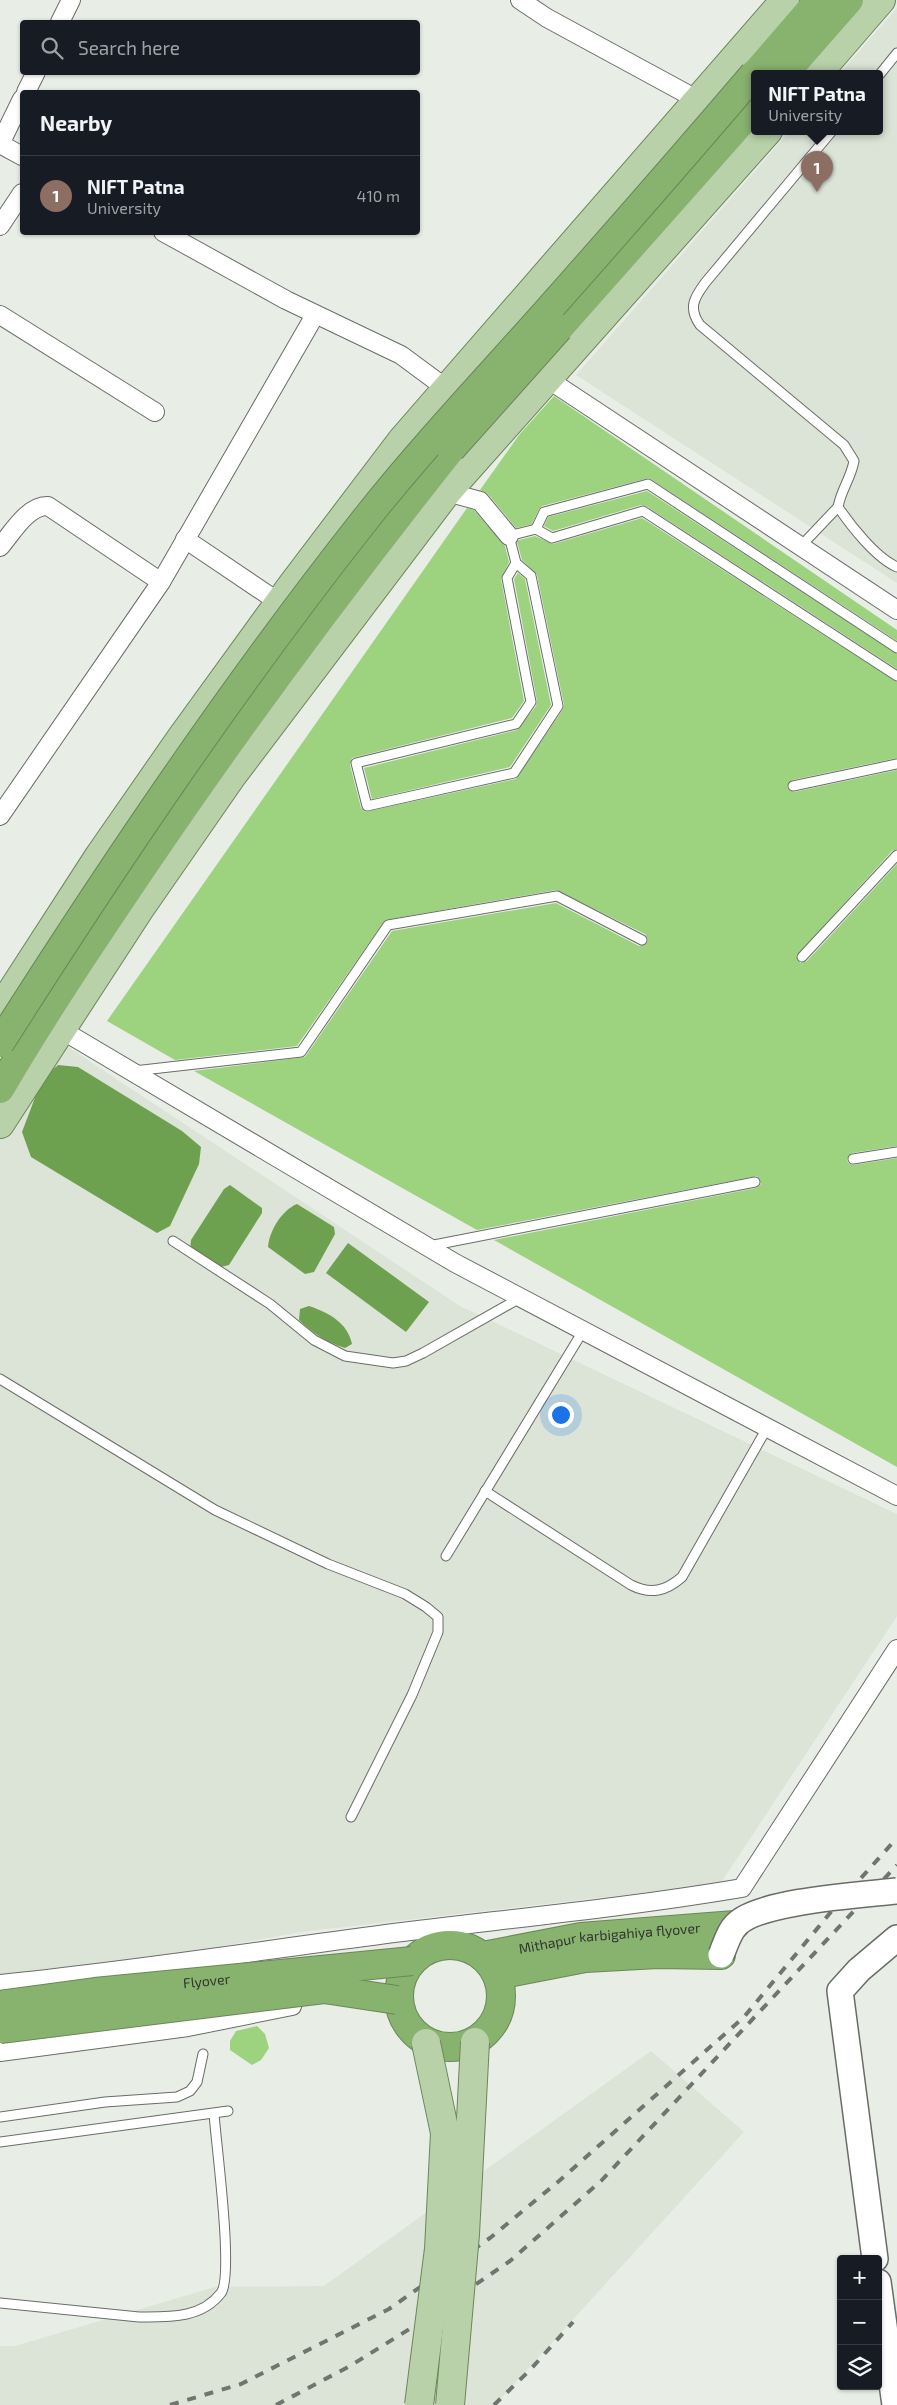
<!DOCTYPE html>
<html lang="en">
<head>
<meta charset="utf-8">
<style>
	:root { --surface:#171b24; --page:#20242c; --text:#f1f3f6; --muted:#9ea1a6; --line:#363941; --accent:#ea580c }
	body { margin:0; font-family:"Exo 2",sans-serif; background:var(--page); color:var(--text) }
	.controls { position:absolute; right:15px; bottom:15px; display:grid; overflow:hidden; border-radius:5px; box-shadow:0 1px 4px #0004 }
	.controls button { width:45px; height:45px; display:grid; place-items:center; padding:0; border:0; border-bottom:1px solid var(--line); background:var(--surface); color:var(--text); font:25px sans-serif }
	.you { position:absolute; left:560px; top:1414px; width:18px; height:18px; margin:-12px; border:4px solid #fff; border-radius:50%; background:#1a73e8; box-shadow:0 0 0 8px #1a73e833 }
	.badge { display:grid; place-items:center; width:32px; height:32px; border-radius:50%; background:var(--accent); color:#fff; font-size:16px; font-weight:700 }
	.pin { position:absolute; translate:-50% -41px; filter:drop-shadow(0 1px 2px #0008) }
	.pin::after { content:''; position:absolute; top:26px; width:18px; height:15px; background:inherit; clip-path:polygon(0 0,100% 0,50% 100%) }
	.popup { position:absolute; left:751px; top:70px; width:132px; height:65px; box-sizing:border-box; display:grid; place-content:center; border-radius:5px; background:var(--surface); filter:drop-shadow(0 1px 4px #0005); font-size:16px; white-space:nowrap; color:var(--muted) }
	.popup b { font-size:19px; color:var(--text) }
	.popup::after { content:''; position:absolute; left:50%; top:100%; margin-left:-10px; border:10px solid transparent; border-top-color:var(--surface) }
	.list { margin:0; padding:0; list-style:none }
	h2 { display:flex; justify-content:space-between; align-items:center; height:65px; margin:0; padding:0 20px; font-size:21px }
	h2 small { font-size:16px; font-weight:400; color:var(--muted) }
	.list li { display:grid; grid-template-columns:32px 1fr auto; gap:15px; align-items:center; box-sizing:border-box; height:80px; padding:0 20px; border-top:1px solid var(--line) }
	.list b { display:block; font-size:19px; white-space:nowrap }
	.list p { margin:0; font-size:16px; white-space:nowrap; color:var(--muted) }
	.list em { font-size:16px; font-style:normal; color:var(--muted) }
	.icon { flex:none; width:28px; height:28px; fill:none; stroke:currentColor; stroke-width:2; stroke-linecap:round; stroke-linejoin:round }
	.map { position:relative; flex:none; width:897px; height:2405px; overflow:hidden }
	.search { position:absolute; background:var(--surface); box-shadow:0 1px 4px #0004; left:20px; top:20px; width:400px; height:55px; display:flex; align-items:center; gap:12px; box-sizing:border-box; padding:0 18px; border-radius:5px; color:var(--muted); font-size:19px }
	.panel { position:absolute; background:var(--surface); box-shadow:0 1px 4px #0004; left:20px; top:90px; width:400px; height:145px; border-radius:5px }
	.map>svg:first-child { display:block }
	.built { fill:#dbe4d7 }
	.water { fill:#6ea14f }
	.building { fill:#9dd27f }
	.lines { fill:none; stroke-linecap:round; stroke-linejoin:round }
	.lane-casing { stroke:#696d67; stroke-width:11 }
	.street-casing { stroke:#696d67; stroke-width:20 }
	.secondary-casing { stroke:#696d67; stroke-width:28 }
	.primary-casing { stroke:#6a8759; stroke-width:30 }
	.highway-casing { stroke:#6a8759; stroke-width:30 }
	.lane { stroke:#fff; stroke-width:9 }
	.street { stroke:#fff; stroke-width:18 }
	.secondary { stroke:#fff; stroke-width:25 }
	.primary { stroke:#b8d1a9; stroke-width:28 }
	.highway { stroke:#88b36f; stroke-width:28 }
	.rail { stroke:#71746f; stroke-width:4; stroke-dasharray:9 9; stroke-linecap:butt }
	.secondary-bridge-casing { stroke:#696d67; stroke-width:28; stroke-linecap:butt }
	.primary-bridge-casing { stroke:#6a8759; stroke-width:30; stroke-linecap:butt }
	.highway-bridge-casing { stroke:#6a8759; stroke-width:30; stroke-linecap:butt }
	.secondary-bridge { stroke:#fff; stroke-width:25 }
	.primary-bridge { stroke:#b8d1a9; stroke-width:28 }
	.highway-bridge { stroke:#88b36f; stroke-width:28 }
	.labels { text-anchor:middle; stroke-width:4; stroke-linejoin:round; paint-order:stroke }
	.street-label { font-size:14px; fill:#323431; stroke:#e8ede6 }
</style>
</head>
<body>
<div class="map">
<svg width="897" height="2405" viewBox="0 0 897 2405">
	<rect width="100%" height="100%" fill="#e8ede6"/>
	<!-- built -->
	<g class="built">
		<polygon points="897,8 897,583 576,375 790,131 880,131 880,73 840,73"/>
		<polygon points="59,1041 460,1306 897,1514 897,1616 720,1884 301,1932 0,1986 0,1132"/>
		<polygon points="651,2051 744,2132 495,2405 0,2405 0,2346 15,2346 215,2287 324,2286"/>
	</g>
	<!-- water -->
	<g class="water">
		<polygon points="58,1065 78,1067 182,1131 201,1147 199,1164 170,1226 157,1233 31,1157 22,1132 42,1079"/>
		<polygon points="230,1185 262,1208 262,1213 229,1265 217,1268 190,1250 191,1240 224,1189"/>
		<path d="M297,1204l37,23 1,7 -21,38 -9,2 -37,-27c1,-16 14,-37 29,-43z"/>
		<polygon points="348,1243 429,1302 406,1332 326,1273"/>
		<path d="M309,1306c20,7 38,16 43,38l-7,4c-19,-6 -31,-14 -46,-28l1,-11z"/>
	</g>
	<!-- building -->
	<g class="building">
		<polygon points="554,396 897,630 897,641 649,478 542,506 539,509 532,524 516,528 488,494 480,490 519,435"/>
		<polygon points="647,491 897,654 897,669 646,506 641,505 553,531 544,526 548,517"/>
		<polygon points="467,508 474,510 505,546 509,562 501,579 524,701 512,718 352,758 350,765 361,808 365,812 516,779 563,709 564,705 537,575 522,560 517,542 519,540 535,536 553,544 642,518 897,682 897,758 792,780 787,787 789,790 794,792 897,770 897,849 892,851 796,956 800,963 807,961 897,864 897,1146 852,1153 847,1159 848,1163 853,1165 897,1158 897,1467 494,1240 756,1188 761,1184 757,1176 477,1230 194,1071 305,1057 392,931 556,903 639,946 647,943 648,939 645,934 556,890 385,920 297,1046 175,1060 107,1021"/>
		<polygon points="518,573 525,579 551,705 510,767 372,799 364,768 517,730 536,706 537,701 514,579"/>
		<polygon points="257,2026 265,2034 269,2048 261,2060 252,2065 230,2050 230,2041 236,2031"/>
	</g>
	<g class="lines">
		<defs>
			<g id="lane">
				<polyline points="880,74 897,53"/>
				<path d="M832,131l-127,152c-11,15 -17,25 -5,42l144,120 10,16c-3,17 -13,29 -16,46 13,19 38,51 59,60"/>
				<polyline points="536,529 544,512 648,484 897,648"/>
				<polyline points="800,547 838,507"/>
				<polyline points="516,563 507,578 531,702 516,724 356,763 367,806 514,773 558,706 531,576 516,563 509,536 536,529 552,538 643,511 897,676"/>
				<polyline points="793,786 897,764"/>
				<polyline points="802,957 897,855"/>
				<polyline points="134,1071 301,1052 388,925 557,896 642,940"/>
				<polyline points="853,1159 897,1152"/>
				<polyline points="173,1241 270,1304 314,1340 345,1356 393,1363 406,1361 423,1353 520,1298"/>
				<polyline points="429,1246 755,1182"/>
				<polyline points="0,1379 215,1510 328,1564 405,1594 426,1607 438,1617 438,1632 412,1695 351,1817"/>
				<path d="M485,1491l146,94c20,10 35,6 51,-8l85,-149"/>
				<polyline points="446,1556 583,1331"/>
				<polyline points="0,2117 105,2102 177,2097 190,2091 197,2082 203,2054"/>
				<polyline points="0,2142 228,2111"/>
				<path d="M0,2303l139,14c29,0 62,2 82,-24 13,-17 -5,-150 -7,-179"/>
			</g>
			<g id="street">
				<polyline points="520,0 547,18 698,100"/>
				<polyline points="60,22 71,0"/>
				<polyline points="26,92 36,72"/>
				<polyline points="22,99 0,144 22,156"/>
				<polyline points="0,226 22,193"/>
				<polyline points="163,232 286,300 401,355 447,389"/>
				<polyline points="0,315 155,412"/>
				<polyline points="540,374 897,610"/>
				<polyline points="447,492 480,501 509,536"/>
				<polyline points="185,539 280,603"/>
				<path d="M0,547c12,-14 28,-42 48,-41l113,76 -161,234"/>
				<polyline points="161,582 315,315"/>
				<polyline points="60,1029 455,1263 897,1496"/>
				<path d="M0,1984c129,-13 257,-33 386,-50 119,-15 238,-26 356,-46l155,-239"/>
				<polyline points="0,2052 188,2027 292,2006 297,1991"/>
			</g>
			<g id="secondary">
				<polyline points="875,2259 840,1991 859,1970 897,1938"/>
				<polyline points="878,2282 895,2405"/>
			</g>
			<g id="primary">
				<polyline points="818,73 881,0"/>
				<polyline points="0,1009 99,856 181,738 292,585 402,440 785,0"/>
				<polyline points="0,1124 139,910 232,776 447,492 768,131"/>
			</g>
			<g id="highway">
				<polyline points="756,73 819,0"/>
				<polyline points="785,73 849,0"/>
				<polyline points="559,328 754,108"/>
				<path d="M0,1089c45,-77 95,-151 145,-225 96,-142 199,-280 306,-415"/>
				<circle cx="450" cy="1996" r="51"/>
				<path id="s1" d="M483,1956l98,-19 154,-12"/>
				<polyline points="497,1975 585,1958 658,1954 721,1955"/>
			</g>
		</defs>
		<!-- lane casing -->
		<use href="#lane" class="lane-casing"/>
		<!-- street casing -->
		<use href="#street" class="street-casing"/>
		<!-- secondary casing -->
		<use href="#secondary" class="secondary-casing"/>
		<!-- primary casing -->
		<use href="#primary" class="primary-casing"/>
		<!-- highway casing -->
		<use href="#highway" class="highway-casing"/>
		<!-- lane -->
		<use href="#lane" class="lane"/>
		<!-- street -->
		<use href="#street" class="street"/>
		<!-- secondary -->
		<use href="#secondary" class="secondary"/>
		<!-- primary -->
		<use href="#primary" class="primary"/>
		<!-- highway -->
		<use href="#highway" class="highway"/>
		<!-- rail -->
		<g class="rail">
			<polyline points="170,2405 241,2384 389,2309 490,2238 559,2181 744,2017 835,1907 897,1838"/>
			<polyline points="276,2405 350,2366 416,2325 510,2261 601,2181 897,1865"/>
			<polyline points="494,2405 530,2370 573,2322"/>
		</g>
		<defs>
			<path id="secondary-bridge" d="M721,1955c4,-9 8,-24 16,-31 23,-23 124,-29 160,-33"/>
			<g id="primary-bridge">
				<polyline points="419,2405 439,2249 445,2133 426,2043"/>
				<polyline points="450,2405 465,2234 475,2042"/>
			</g>
			<g id="highway-bridge">
				<polyline points="451,449 559,328"/>
				<path d="M0,1043c115,-181 235,-359 368,-527 55,-69 116,-134 175,-200 71,-80 141,-160 211,-242"/>
				<path id="s2" d="M0,2005l95,-13 317,-31"/>
				<polyline points="0,2029 324,1989 397,2000"/>
			</g>
		</defs>
		<!-- secondary-bridge casing -->
		<use href="#secondary-bridge" class="secondary-bridge-casing"/>
		<!-- primary-bridge casing -->
		<use href="#primary-bridge" class="primary-bridge-casing"/>
		<!-- highway-bridge casing -->
		<use href="#highway-bridge" class="highway-bridge-casing"/>
		<!-- secondary-bridge -->
		<use href="#secondary-bridge" class="secondary-bridge"/>
		<!-- primary-bridge -->
		<use href="#primary-bridge" class="primary-bridge"/>
		<!-- highway-bridge -->
		<use href="#highway-bridge" class="highway-bridge"/>
	</g>
	<g class="labels">
		<!-- street labels -->
		<g class="street-label">
			<text dy="5" stroke="none"><textPath href="#s1" startOffset="128">Mithapur karbigahiya flyover</textPath></text>
			<text dy="5" stroke="none"><textPath href="#s2" startOffset="208">Flyover</textPath></text>
		</g>
	</g>
</svg>
<div class="controls">
<button>+</button>
<button>−</button>
<button><svg class="icon" aria-label="layers" viewBox="0 0 24 24"><path d="M12 4l9 5-9 5-9-5zM3 14l9 5 9-5"/></svg></button>
</div>
<div class="you"></div>
<div class="pin badge" style="left:817px;top:192px;background:#8d6e63">1</div>
<div class="popup"><b>NIFT Patna</b>University</div>
<div class="search"><svg class="icon" aria-label="search" viewBox="0 0 24 24"><circle cx="10" cy="10" r="6"/><path d="M15 15l6 6"/></svg>Search here</div>
<section class="panel">
<h2>Nearby<small></small></h2>
<ul class="list">
<li><span class="badge" style="background:#8d6e63">1</span><div><b>NIFT Patna</b><p>University</p></div><em>410 m</em></li>
</ul>
</section>
</div>
</body>
</html>
